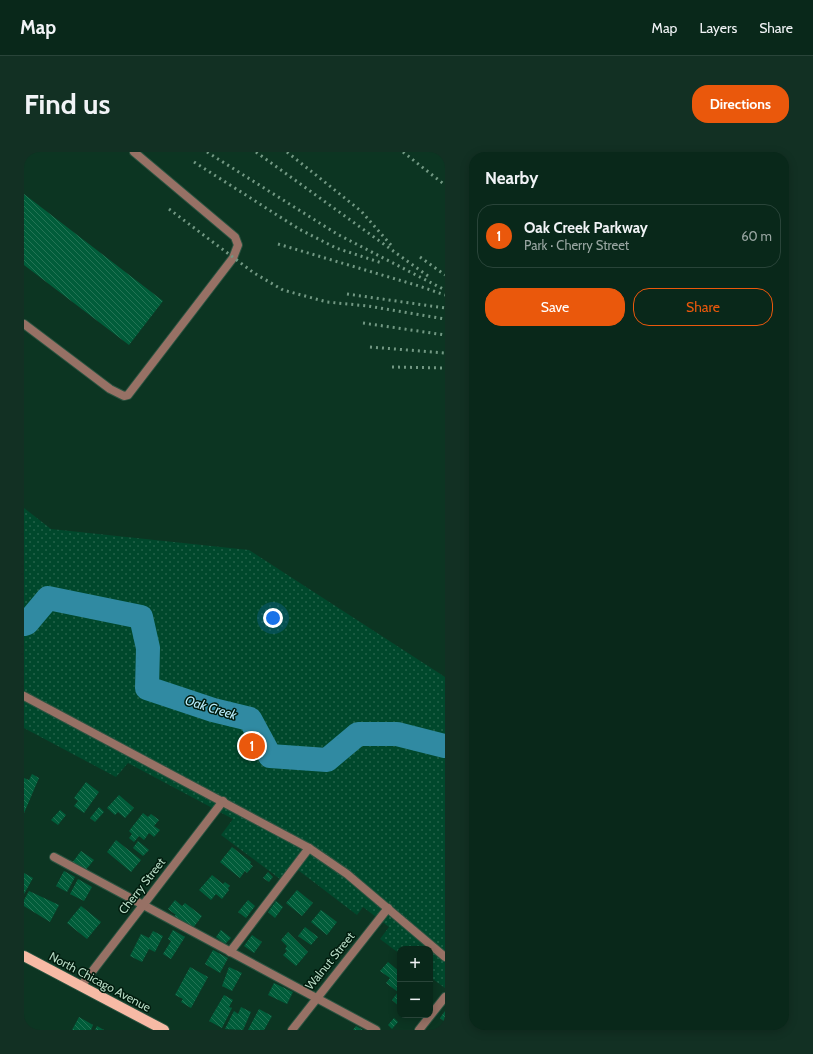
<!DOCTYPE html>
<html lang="en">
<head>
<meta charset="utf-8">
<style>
	:root { --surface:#09281a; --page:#123023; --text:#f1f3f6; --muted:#99a6a2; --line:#294439; --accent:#ea580c }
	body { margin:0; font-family:Cabin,sans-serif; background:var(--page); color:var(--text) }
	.controls { position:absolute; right:12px; bottom:12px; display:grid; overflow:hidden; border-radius:8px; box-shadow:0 2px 10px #0003 }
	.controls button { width:36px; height:36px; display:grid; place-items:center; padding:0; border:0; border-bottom:1px solid var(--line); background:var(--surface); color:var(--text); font:20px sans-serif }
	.you { position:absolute; left:249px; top:466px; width:14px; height:14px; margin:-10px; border:3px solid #fff; border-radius:50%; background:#1a73e8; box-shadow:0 0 0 6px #1a73e833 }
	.badge { display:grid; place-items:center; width:26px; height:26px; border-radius:50%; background:var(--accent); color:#fff; font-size:13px; font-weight:700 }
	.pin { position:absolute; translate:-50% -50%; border:2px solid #fff; box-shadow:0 1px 4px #0006 }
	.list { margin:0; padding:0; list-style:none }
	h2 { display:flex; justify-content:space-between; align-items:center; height:52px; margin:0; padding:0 16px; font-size:17px }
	h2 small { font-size:13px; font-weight:400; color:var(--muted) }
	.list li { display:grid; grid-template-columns:26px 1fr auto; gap:12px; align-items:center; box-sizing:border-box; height:64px; margin:0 8px 8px; padding:0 8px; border:1px solid var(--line); border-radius:16px }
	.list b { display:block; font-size:15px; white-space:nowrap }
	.list p { margin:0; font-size:13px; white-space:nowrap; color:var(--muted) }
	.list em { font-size:13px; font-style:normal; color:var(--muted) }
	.actions { display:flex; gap:8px; padding:12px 16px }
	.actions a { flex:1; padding:9px 0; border:1px solid var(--accent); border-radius:16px; text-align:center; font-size:14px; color:var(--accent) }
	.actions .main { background:var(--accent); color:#fff }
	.map { position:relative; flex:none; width:421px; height:878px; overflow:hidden; border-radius:16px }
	header { display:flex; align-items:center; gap:24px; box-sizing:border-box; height:56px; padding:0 20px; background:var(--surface); border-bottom:1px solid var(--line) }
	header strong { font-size:19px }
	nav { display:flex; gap:22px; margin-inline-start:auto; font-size:14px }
	.intro { display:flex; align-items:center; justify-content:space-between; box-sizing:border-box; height:96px; padding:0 24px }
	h1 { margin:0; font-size:28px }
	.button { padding:10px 18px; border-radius:16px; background:var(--accent); color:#fff; font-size:14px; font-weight:700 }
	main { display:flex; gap:24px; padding:0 24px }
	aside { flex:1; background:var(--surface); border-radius:16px; box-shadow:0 2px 10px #0003 }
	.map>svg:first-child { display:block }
	.grass { fill:url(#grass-dots) }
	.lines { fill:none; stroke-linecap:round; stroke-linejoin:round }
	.river { stroke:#308aa2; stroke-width:24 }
	.building { fill:url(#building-back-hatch) }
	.lane-casing { stroke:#2b5340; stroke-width:10 }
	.street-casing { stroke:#2b5340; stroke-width:10 }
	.primary-casing { stroke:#2b5340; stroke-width:12 }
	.lane { stroke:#977165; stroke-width:8 }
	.street { stroke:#977165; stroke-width:8 }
	.primary { stroke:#f7baa5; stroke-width:10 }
	.rail { stroke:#729883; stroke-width:3; stroke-dasharray:2 4; stroke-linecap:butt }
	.labels { text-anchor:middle; stroke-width:3; stroke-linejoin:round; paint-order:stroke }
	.street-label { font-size:12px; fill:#b8dcc6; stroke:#001b0d }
	.water-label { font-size:13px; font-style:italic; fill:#b9edfd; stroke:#001b0d }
</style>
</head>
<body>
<header>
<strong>Map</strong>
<nav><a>Map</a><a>Layers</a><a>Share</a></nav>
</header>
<div class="intro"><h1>Find us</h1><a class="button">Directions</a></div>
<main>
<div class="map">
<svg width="421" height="878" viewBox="0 0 421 878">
	<defs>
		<pattern id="grass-dots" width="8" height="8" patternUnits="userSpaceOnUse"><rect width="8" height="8" fill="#00482c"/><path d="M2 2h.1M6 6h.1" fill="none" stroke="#236249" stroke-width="1.8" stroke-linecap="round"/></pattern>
		<pattern id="building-back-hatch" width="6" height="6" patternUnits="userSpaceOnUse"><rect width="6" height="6" fill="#015d3a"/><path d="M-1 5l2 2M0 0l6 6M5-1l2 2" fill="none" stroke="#247455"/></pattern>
	</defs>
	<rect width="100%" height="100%" fill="#0c3522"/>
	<!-- grass -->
	<polygon class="grass" points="0,356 27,377 225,398 421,525 421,836 406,825 406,797 376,797 376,802 356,787 365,775 339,755 333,763 274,718 270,709 256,727 197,683 209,667 104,611 92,625 0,576"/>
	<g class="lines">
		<!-- river -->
		<polyline class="river" points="0,472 3,471 24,446 117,465 124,496 123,536 189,558 226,567 246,604 303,608 334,582 373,582 421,594"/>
	</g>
	<!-- building -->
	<g class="building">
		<polygon points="0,42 139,149 105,193 0,113"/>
		<polygon points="8,622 15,626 0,661 0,626 5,628"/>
		<polygon points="62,630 75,640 60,661 50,654 54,649 50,646"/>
		<polygon points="95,643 110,656 101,666 94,660 91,663 83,656"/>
		<polygon points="75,655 80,660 71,670 66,666"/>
		<polygon points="36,658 42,663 34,673 27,668"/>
		<polygon points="119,661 124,665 127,662 135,668 130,674 136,678 130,685 125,681 120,688 115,684 110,690 105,686 108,682 105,679"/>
		<polygon points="92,688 117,708 107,720 83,700"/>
		<polygon points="114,689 125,698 119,704 109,696"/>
		<polygon points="208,695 227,710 226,712 229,714 223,721 221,719 216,726 196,710"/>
		<polygon points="57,699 70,708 60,720 48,711"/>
		<polygon points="40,719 51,725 43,740 32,734"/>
		<polygon points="244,720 249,725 245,730 239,726"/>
		<polygon points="0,721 9,726 0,742"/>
		<polygon points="188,723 199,732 201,730 206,734 204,736 205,738 198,747 192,742 187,748 175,738"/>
		<polygon points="54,727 68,735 60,749 46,742"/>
		<polygon points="273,738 289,751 278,764 262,751"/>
		<polygon points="5,739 35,753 26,770 0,754 0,748"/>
		<polygon points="151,748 158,754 161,751 178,764 169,776 150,764 152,763 144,757"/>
		<polygon points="224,748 231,754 222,766 214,760"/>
		<polygon points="252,749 259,755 251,766 244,760"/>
		<polygon points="57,754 77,770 63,787 43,771"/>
		<polygon points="297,758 313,770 303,783 287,770"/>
		<polygon points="281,775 294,785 287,793 274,784"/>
		<polygon points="149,778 161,785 147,807 139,802 147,789 144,787"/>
		<polygon points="197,778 207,786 201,792 192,785"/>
		<polygon points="129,779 139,784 131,800 125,797 118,810 106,804 117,782 125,786"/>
		<polygon points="264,780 284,800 272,814 259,803 263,799 261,797 263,794 257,788"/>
		<polygon points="228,783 238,790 230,801 220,794"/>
		<polygon points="189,798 204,806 196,821 181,812"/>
		<polygon points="364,810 376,820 376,855 368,848 374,840 362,831 366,826 356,819"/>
		<polygon points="166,815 184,825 167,856 157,850 159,847 151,843"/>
		<polygon points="205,815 218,821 208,839 198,834"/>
		<polygon points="250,831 269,840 263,852 244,843"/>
		<polygon points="200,843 209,848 205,855 208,856 198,876 185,869"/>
		<polygon points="217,855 227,860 219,878 201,877 210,859 214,862"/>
		<polygon points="235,857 248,864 240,878 224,878"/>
		<polygon points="421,859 421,870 416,866"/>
		<polygon points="55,865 69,873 67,878 48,878"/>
		<polygon points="370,866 374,870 368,877 364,873"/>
		<polygon points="73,874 80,878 71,878"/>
		<polygon points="332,874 339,878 329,878"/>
	</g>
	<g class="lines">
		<defs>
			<g id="lane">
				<polyline points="0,172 86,237 100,244 104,243 209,106 214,93 211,85 110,0"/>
				<polyline points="30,705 352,878"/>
				<polyline points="206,800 285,696"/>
				<polyline points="395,878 421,845"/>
			</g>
			<g id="street">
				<polyline points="0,544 285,696 323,722 421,805"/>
				<polyline points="57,834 199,649"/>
				<polyline points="268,878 364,756"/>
			</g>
			<polyline id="primary" points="0,804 140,878"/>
		</defs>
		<!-- lane casing -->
		<use href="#lane" class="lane-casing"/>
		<!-- street casing -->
		<use href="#street" class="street-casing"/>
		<!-- primary casing -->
		<use href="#primary" class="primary-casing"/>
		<!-- lane -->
		<use href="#lane" class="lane"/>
		<!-- street -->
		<use href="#street" class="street"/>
		<!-- primary -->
		<use href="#primary" class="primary"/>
		<!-- rail -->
		<g class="rail">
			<polyline points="183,0 313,82 421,138"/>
			<polyline points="232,0 404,124"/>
			<polyline points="263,0 337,59 367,93"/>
			<polyline points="379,0 421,33"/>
			<polyline points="170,10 275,77 312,96 358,111"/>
			<polyline points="145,57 230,121 259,138 303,150 344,154 421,167"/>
			<polyline points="254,92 395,134 421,143"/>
			<polyline points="396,105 421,123"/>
			<polyline points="323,142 421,156"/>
			<polyline points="339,171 421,183"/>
			<polyline points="346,195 421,201"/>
			<polyline points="368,215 421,216"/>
		</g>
	</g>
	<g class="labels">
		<!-- street labels -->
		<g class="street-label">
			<text transform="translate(118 734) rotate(-52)" y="4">Cherry Street</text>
			<text transform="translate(306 809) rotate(-51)" y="4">Walnut Street</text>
			<text transform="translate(76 830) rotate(28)" y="4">North Chicago Avenue</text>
		</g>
		<!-- water labels -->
		<g class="water-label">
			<text transform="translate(187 555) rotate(17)" y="5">Oak Creek</text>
		</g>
	</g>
</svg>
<div class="controls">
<button>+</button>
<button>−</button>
</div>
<div class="you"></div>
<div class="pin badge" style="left:228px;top:594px">1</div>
</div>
<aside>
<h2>Nearby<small></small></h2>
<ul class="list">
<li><span class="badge">1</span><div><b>Oak Creek Parkway</b><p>Park · Cherry Street</p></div><em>60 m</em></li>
</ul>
<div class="actions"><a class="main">Save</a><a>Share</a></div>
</aside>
</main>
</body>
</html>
